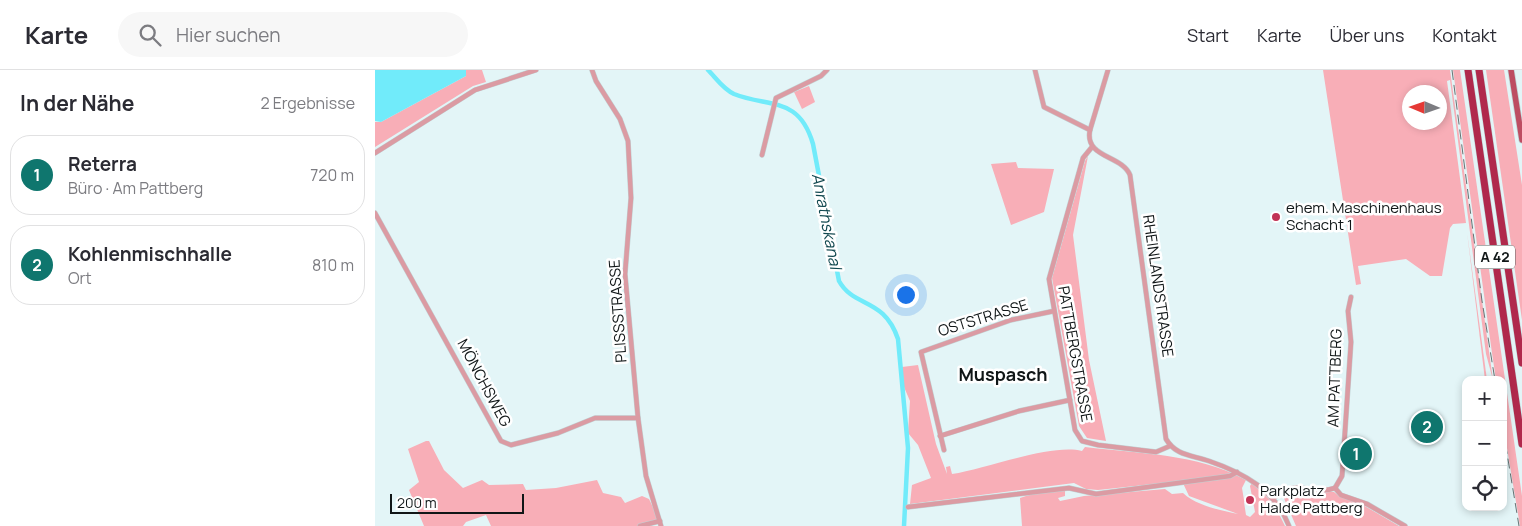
<!DOCTYPE html>
<html lang="de">
<head>
<meta charset="utf-8">
<style>
	:root { --surface:#fff; --page:#f7f7f7; --text:#2b2b33; --muted:#7c7c81; --line:#e1e1e2; --accent:#0f766e }
	body { margin:0; font-family:Manrope,sans-serif; background:var(--page); color:var(--text) }
	.controls { position:absolute; right:15px; bottom:15px; display:grid; overflow:hidden; border-radius:10px; box-shadow:0 2px 8px #0003 }
	.controls button { width:45px; height:45px; display:grid; place-items:center; padding:0; border:0; border-bottom:1px solid var(--line); background:var(--surface); color:var(--text); font:25px sans-serif }
	.compass { position:absolute; left:1027px; top:15px; width:45px; height:45px; border-radius:50%; background:var(--surface); box-shadow:0 2px 8px #0003; rotate:272deg }
	.scale { position:absolute; left:15px; bottom:12px; width:134px; box-sizing:border-box; padding-left:5px; border:2px solid #101617; border-top:0; font-size:14px; line-height:18px; white-space:nowrap; color:#101617; -webkit-text-stroke:4px #fff; paint-order:stroke }
	.you { position:absolute; left:530px; top:224px; width:18px; height:18px; margin:-12px; border:4px solid #fff; border-radius:50%; background:#1a73e8; box-shadow:0 0 0 8px #1a73e833 }
	.badge { display:grid; place-items:center; width:32px; height:32px; border-radius:50%; background:var(--accent); color:#fff; font-size:16px; font-weight:700 }
	.pin { position:absolute; translate:-50% -50%; border:2px solid #fff; box-shadow:0 1px 5px #0006 }
	.list { margin:0; padding:0; list-style:none }
	h2 { display:flex; justify-content:space-between; align-items:center; height:65px; margin:0; padding:0 20px; font-size:21px }
	h2 small { font-size:16px; font-weight:400; color:var(--muted) }
	.list li { display:grid; grid-template-columns:32px 1fr auto; gap:15px; align-items:center; box-sizing:border-box; height:80px; margin:0 10px 10px; padding:0 10px; border:1px solid var(--line); border-radius:20px }
	.list b { display:block; font-size:19px; white-space:nowrap }
	.list p { margin:0; font-size:16px; white-space:nowrap; color:var(--muted) }
	.list em { font-size:16px; font-style:normal; color:var(--muted) }
	.icon { flex:none; width:28px; height:28px; fill:none; stroke:currentColor; stroke-width:2; stroke-linecap:round; stroke-linejoin:round }
	.map { position:relative; flex:none; width:1147px; height:456px; overflow:hidden }
	header { display:flex; align-items:center; gap:30px; box-sizing:border-box; height:70px; padding:0 25px; background:var(--surface); border-bottom:1px solid var(--line) }
	header strong { font-size:24px }
	nav { display:flex; gap:28px; margin-inline-start:auto; font-size:18px }
	.search { width:350px; height:45px; background:var(--page); display:flex; align-items:center; gap:12px; box-sizing:border-box; padding:0 18px; border-radius:28px; color:var(--muted); font-size:19px }
	main { display:flex }
	aside { flex:1; background:var(--surface) }
	.map>svg:first-child { display:block }
	.green { fill:#f8aeb7; fill-rule:evenodd }
	.water { fill:#71ebfa }
	.lines { fill:none; stroke-linecap:round; stroke-linejoin:round }
	.canal { stroke:#71ebfa; stroke-width:4.5 }
	.minor-casing { stroke:#c1d1d3; stroke-width:5.5 }
	.major-casing { stroke:#c1d1d3; stroke-width:7 }
	.highway-casing { stroke:#c1d1d3; stroke-width:8 }
	.minor { stroke:#db9ba3; stroke-width:4.5 }
	.major { stroke:#bd4d62; stroke-width:5.5 }
	.highway { stroke:#b0294c; stroke-width:7 }
	.rail { stroke:#677273; stroke-width:1; stroke-dasharray:10 5; stroke-linecap:butt }
	.poi-dot { fill:#c13255; stroke:#fff; stroke-width:2 }
	.labels { text-anchor:middle; stroke-width:5; stroke-linejoin:round; paint-order:stroke }
	.shield { fill:#fff; stroke:#585c5d; stroke-width:1 }
	.shield-label { font-size:14px; font-weight:bold; fill:#101617 }
	.poi-label { font-size:15px; fill:#101617; stroke:#fff; text-anchor:start }
	.street-label { font-size:15px; fill:#101617; stroke:#fff }
	.water-label { font-size:16px; font-style:italic; fill:#11484f; stroke:#fff }
	.quarter-label { font-size:18px; font-weight:bold; fill:#101617; stroke:#fff }
</style>
</head>
<body>
<header>
<strong>Karte</strong>
<div class="search"><svg class="icon" aria-label="search" viewBox="0 0 24 24"><circle cx="10" cy="10" r="6"/><path d="M15 15l6 6"/></svg>Hier suchen</div>
<nav><a>Start</a><a>Karte</a><a>Über uns</a><a>Kontakt</a></nav>
</header>
<main>
<aside>
<h2>In der Nähe<small>2 Ergebnisse</small></h2>
<ul class="list">
<li><span class="badge">1</span><div><b>Reterra</b><p>Büro · Am Pattberg</p></div><em>720 m</em></li>
<li><span class="badge">2</span><div><b>Kohlenmischhalle</b><p>Ort</p></div><em>810 m</em></li>
</ul>
</aside>
<div class="map">
<svg width="1147" height="456" viewBox="0 0 1147 456">
	<rect width="100%" height="100%" fill="#e3f5f7"/>
	<!-- green -->
	<g class="green">
		<polygon points="91,0 107,0 111,12 98,16 0,77 0,52 6,52 91,6"/>
		<path d="M948,0h127l43,310 -7,-26 -36,-274 -3,1 19,142 -13,1 -3,4 -8,48h-12l-24,-17 -48,7 3,18 -5,1zM1034,22h30v30h-30z"/>
		<polygon points="1078,0 1085,0 1147,426 1147,456 1145,456 1128,354 1128,310 1121,310 1117,283"/>
		<polygon points="1111,0 1129,0 1147,115 1147,250"/>
		<polygon points="434,16 440,32 427,39 419,22"/>
		<polygon points="713,86 698,165 714,290 731,371 712,368 704,356 677,208 710,91"/>
		<polygon points="641,92 643,98 679,99 669,142 636,155 616,94"/>
		<polygon points="1092,162 1112,310 1110,310"/>
		<path d="M543,295l18,79 11,30 -3,-21 2,14 4,-1 2,8c33,-5 100,-31 130,-23l3,-4c55,7 111,6 161,33l-4,8 2,12 4,-2v3l-4,1 2,13 4,2 5,-5 -5,-26 2,-3 22,21 11,22h-263l-2,-28 15,-5 30,-3v6l-7,2 2,3 24,-5 81,-7 7,5 11,-1c14,13 37,17 55,21l-49,-18 -7,-15 -84,9 -12,-1 -12,-6 -164,21 2,-19 19,-7 -13,-33 -10,-12 2,-32 -6,-14 -2,-20z"/>
		<polygon points="51,371 54,371 69,400 88,418 107,410 114,415 148,414 151,420 181,418 222,410 228,423 246,427 250,433 267,426 274,429 285,451 265,456 116,456 111,445 91,452 88,456 49,456 34,420 44,412 33,379"/>
		<polygon points="925,420 959,422 964,426 988,435 1024,456 921,456 908,426 914,422"/>
	</g>
	<!-- water -->
	<polygon class="water" points="0,0 91,0 91,6 6,52 0,51"/>
	<g class="lines">
		<!-- canal -->
		<path class="canal" d="M333,0c8,8 15,19 26,24 36,14 65,2 79,50l26,137c15,27 45,16 59,58l10,109 -4,78"/>
		<defs>
			<g id="minor">
				<polyline points="217,0 221,11 245,49 253,71 256,128 250,204 263,348 271,406 286,456"/>
				<polyline points="660,0 669,37 715,60"/>
				<path d="M733,0l-18,60c-6,28 32,25 40,45l36,264c10,17 26,16 43,22 35,12 66,29 80,65"/>
				<polyline points="717,77 708,88 674,209 700,360 707,371 723,375 781,382 795,376"/>
				<polyline points="0,83 100,20 161,0"/>
				<polyline points="387,85 401,28 446,6 452,0"/>
				<polyline points="0,143 126,371 136,375 183,363 220,348 263,348"/>
				<polyline points="565,366 644,341 695,330"/>
				<polyline points="569,380 546,282 636,250 679,241"/>
				<polyline points="960,418 967,406 976,272 973,241 976,227"/>
				<path d="M899,428c21,-21 38,-2 61,-10l6,7 26,9 38,22"/>
				<polyline points="533,437 694,418 721,424 855,406 862,402"/>
				<polyline points="265,456 285,451"/>
			</g>
			<polyline id="major" points="1136,0 1147,70"/>
			<g id="highway">
				<polyline points="1093,0 1147,374"/>
				<polyline points="1104,0 1147,293"/>
			</g>
		</defs>
		<!-- minor casing -->
		<use href="#minor" class="minor-casing"/>
		<!-- major casing -->
		<use href="#major" class="major-casing"/>
		<!-- highway casing -->
		<use href="#highway" class="highway-casing"/>
		<!-- minor -->
		<use href="#minor" class="minor"/>
		<!-- major -->
		<use href="#major" class="major"/>
		<!-- highway -->
		<use href="#highway" class="highway"/>
		<!-- rail -->
		<g class="rail">
			<polyline points="1077,0 1107,231 1120,310"/>
			<polyline points="1128,359 1144,456"/>
		</g>
	</g>
	<!-- markers -->
	<g class="poi-dot">
		<circle cx="901" cy="147" r="5"/>
		<circle cx="875" cy="430" r="5"/>
	</g>
	<g class="labels">
		<!-- shield labels -->
		<rect class="shield" x="1100" y="175.5" width="40" height="23" rx="4"/>
		<g class="shield-label">
			<text x="1120" y="192">A 42</text>
		</g>
		<!-- poi labels -->
		<g class="poi-label">
			<text x="911" y="143">ehem. Maschinenhaus<tspan x="911" dy="17">Schacht 1</tspan></text>
			<text x="885" y="426">Parkplatz<tspan x="885" dy="17">Halde Pattberg</tspan></text>
		</g>
		<!-- street labels -->
		<g class="street-label">
			<text transform="translate(783 216) rotate(82)" y="5">RHEINLANDSTRASSE</text>
			<text transform="translate(243 241) rotate(-94)" y="5">PLISSSTRASSE</text>
			<text transform="translate(608 248) rotate(-17)" y="5">OSTSTRASSE</text>
			<text transform="translate(700 284) rotate(80)" y="5">PATTBERGSTRASSE</text>
			<text transform="translate(960 308) rotate(-88)" y="5">AM PATTBERG</text>
			<text transform="translate(109 313) rotate(62)" y="5">MÖNCHSWEG</text>
		</g>
		<!-- water labels -->
		<g class="water-label">
			<text transform="translate(452 151) rotate(79)" y="6">Anrathskanal</text>
		</g>
		<!-- quarter labels -->
		<g class="quarter-label">
			<text x="628" y="311">Muspasch</text>
		</g>
	</g>
</svg>
<div class="controls">
<button>+</button>
<button>−</button>
<button><svg class="icon" aria-label="locate" viewBox="0 0 24 24"><circle cx="12" cy="12" r="6"/><path d="M12 2v4M12 18v4M2 12h4M18 12h4"/></svg></button>
</div>
<svg class="compass" viewBox="-18 -18 36 36"><path d="M0-13l5 13h-10z" fill="#e53935"/><path d="M0 13l5-13h-10z" fill="#7c7c81"/></svg>
<div class="scale">200 m</div>
<div class="you"></div>
<div class="pin badge" style="left:981px;top:384px">1</div>
<div class="pin badge" style="left:1052px;top:357px">2</div>
</div>
</main>
</body>
</html>
